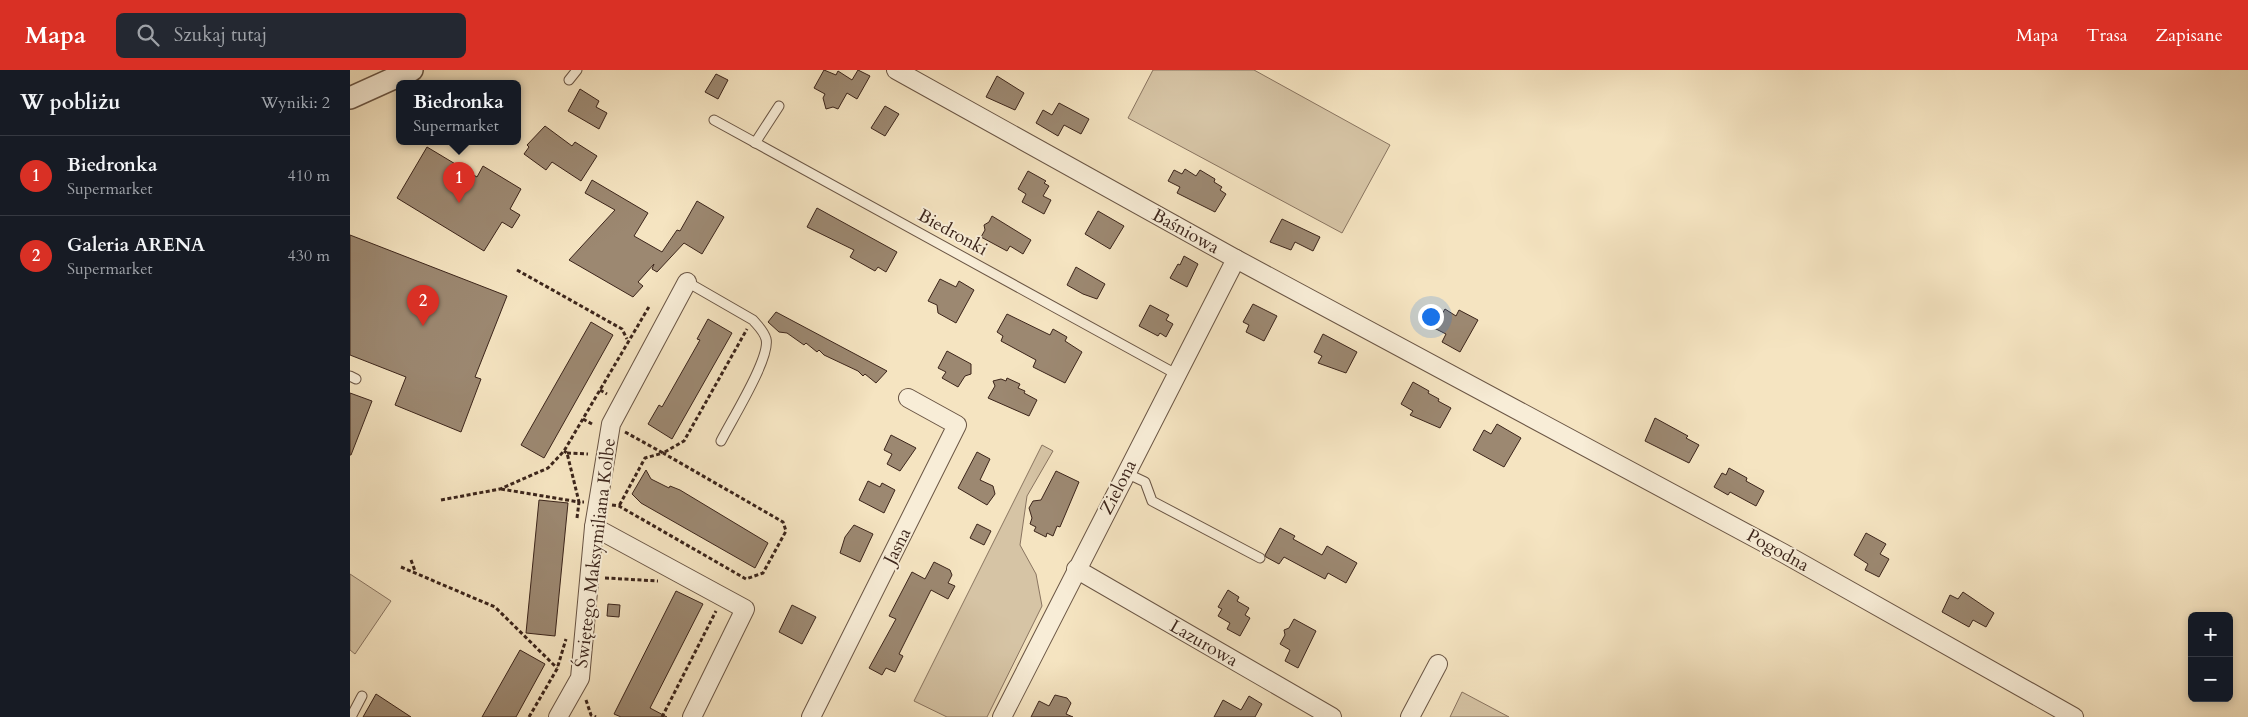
<!DOCTYPE html>
<html lang="pl">
<head>
<meta charset="utf-8">
<style>
	:root { --surface:#171b24; --page:#242831; --text:#f1f3f6; --muted:#9ea1a6; --line:#363941; --accent:#d93025 }
	body { margin:0; font-family:Cardo,serif; background:var(--page); color:var(--text) }
	.controls { position:absolute; right:15px; bottom:15px; display:grid; overflow:hidden; border-radius:8px; box-shadow:0 2px 8px #0003 }
	.controls button { width:45px; height:45px; display:grid; place-items:center; padding:0; border:0; border-bottom:1px solid var(--line); background:var(--surface); color:var(--text); font:25px sans-serif }
	.you { position:absolute; left:1080px; top:246px; width:18px; height:18px; margin:-12px; border:4px solid #fff; border-radius:50%; background:#1a73e8; box-shadow:0 0 0 8px #1a73e833 }
	.badge { display:grid; place-items:center; width:32px; height:32px; border-radius:50%; background:var(--accent); color:#fff; font-size:16px; font-weight:700 }
	.pin { position:absolute; translate:-50% -41px; filter:drop-shadow(0 1px 2px #0008) }
	.pin::after { content:''; position:absolute; top:26px; width:18px; height:15px; background:inherit; clip-path:polygon(0 0,100% 0,50% 100%) }
	.popup { position:absolute; left:46px; top:10px; width:125px; height:65px; box-sizing:border-box; display:grid; place-content:center; border-radius:8px; background:var(--surface); filter:drop-shadow(0 1px 4px #0005); font-size:16px; white-space:nowrap; color:var(--muted) }
	.popup b { font-size:19px; color:var(--text) }
	.popup::after { content:''; position:absolute; left:50%; top:100%; margin-left:-10px; border:10px solid transparent; border-top-color:var(--surface) }
	.list { margin:0; padding:0; list-style:none }
	h2 { display:flex; justify-content:space-between; align-items:center; height:65px; margin:0; padding:0 20px; font-size:21px }
	h2 small { font-size:16px; font-weight:400; color:var(--muted) }
	.list li { display:grid; grid-template-columns:32px 1fr auto; gap:15px; align-items:center; box-sizing:border-box; height:80px; padding:0 20px; border-top:1px solid var(--line) }
	.list b { display:block; font-size:19px; white-space:nowrap }
	.list p { margin:0; font-size:16px; white-space:nowrap; color:var(--muted) }
	.list em { font-size:16px; font-style:normal; color:var(--muted) }
	.icon { flex:none; width:28px; height:28px; fill:none; stroke:currentColor; stroke-width:2; stroke-linecap:round; stroke-linejoin:round }
	.map { position:relative; flex:none; width:1898px; height:647px; overflow:hidden }
	header { display:flex; align-items:center; gap:30px; box-sizing:border-box; height:70px; padding:0 25px; background:var(--accent); color:#fff }
	header strong { font-size:24px }
	nav { display:flex; gap:28px; margin-inline-start:auto; font-size:18px }
	.search { width:350px; height:45px; background:var(--page); display:flex; align-items:center; gap:12px; box-sizing:border-box; padding:0 18px; border-radius:8px; color:var(--muted); font-size:19px }
	main { display:flex }
	aside { flex:1; background:var(--surface) }
	.map>svg:first-child { display:block }
	.green { fill:#d6c4a5; stroke:#897460 }
	.building { fill:#9c8871; stroke:#3c251b }
	.lines { fill:none; stroke-linecap:round; stroke-linejoin:round }
	.service-casing { stroke:#6a5544; stroke-width:11 }
	.minor-casing { stroke:#6a5544; stroke-width:20 }
	.tertiary-casing { stroke:#6a5544; stroke-width:24 }
	.path { stroke:#3c251b; stroke-width:3; stroke-dasharray:4 2.5; stroke-linecap:butt }
	.service { stroke:#f8edd7; stroke-width:9 }
	.minor { stroke:#f8edd7; stroke-width:18 }
	.tertiary { stroke:#f8edd7; stroke-width:21 }
	.labels { text-anchor:middle; stroke-width:4; stroke-linejoin:round; paint-order:stroke }
	.street-label { font-size:18px; fill:#3c251b; stroke:#f8edd7 }
</style>
</head>
<body>
<header>
<strong>Mapa</strong>
<div class="search"><svg class="icon" aria-label="search" viewBox="0 0 24 24"><circle cx="10" cy="10" r="6"/><path d="M15 15l6 6"/></svg>Szukaj tutaj</div>
<nav><a>Mapa</a><a>Trasa</a><a>Zapisane</a></nav>
</header>
<main>
<aside>
<h2>W pobliżu<small>Wyniki: 2</small></h2>
<ul class="list">
<li><span class="badge">1</span><div><b>Biedronka</b><p>Supermarket</p></div><em>410 m</em></li>
<li><span class="badge">2</span><div><b>Galeria ARENA</b><p>Supermarket</p></div><em>430 m</em></li>
</ul>
</aside>
<div class="map">
<svg width="1898" height="647" viewBox="0 0 1898 647">
	<rect width="100%" height="100%" fill="#f5e4c1"/>
	<filter id="stains"><feTurbulence type="fractalNoise" baseFrequency=".004" numOctaves="4"/><feColorMatrix values="0 0 0 0 .2 0 0 0 0 .09 0 0 0 0 .02 0 0 0 .5 -.17"/></filter>
	<radialGradient id="worn" r=".72"><stop offset=".6" stop-color="#630" stop-opacity="0"/><stop offset="1" stop-color="#630" stop-opacity=".3"/></radialGradient>
	<!-- green -->
	<g class="green">
		<polygon points="803,0 904,0 1040,75 992,163 778,48"/>
		<polygon points="692,375 703,381 677,426 670,475 686,504 692,536 637,647 597,647 564,631"/>
		<polygon points="0,504 41,531 5,584 0,580"/>
		<polygon points="1112,622 1159,647 1100,647"/>
	</g>
	<!-- building -->
	<g class="building">
		<polygon points="474,0 486,5 488,1 502,10 508,0 520,6 507,29 497,23 488,39 483,37 476,39 473,28 475,24 464,18"/>
		<polygon points="366,4 378,10 368,29 355,22"/>
		<polygon points="647,6 674,23 665,40 636,27"/>
		<polygon points="230,19 249,31 246,37 257,43 249,59 218,41"/>
		<polygon points="709,33 739,49 731,64 714,55 708,66 686,53 693,40 702,45"/>
		<polygon points="535,36 549,44 535,66 521,58"/>
		<polygon points="195,56 222,76 225,72 247,86 231,111 202,92 196,100 174,84 179,77 177,75"/>
		<polygon points="77,77 127,107 133,96 171,119 160,139 170,145 162,158 152,152 134,181 47,128"/>
		<polygon points="835,99 846,106 850,100 865,109 864,112 872,117 870,120 876,124 865,142 827,123 830,117 818,111 824,100 832,104"/>
		<polygon points="678,101 696,111 694,113 699,116 693,126 701,130 694,144 672,132 676,124 668,119"/>
		<polygon points="242,110 298,143 284,166 312,182 327,160 330,161 347,131 374,147 352,184 334,173 307,202 302,199 304,194 288,212 293,216 283,227 219,190 265,140 235,123"/>
		<polygon points="467,138 547,182 536,202 528,197 525,201 500,187 504,180 457,157"/>
		<polygon points="748,141 774,156 760,179 735,164"/>
		<polygon points="642,146 681,170 673,184 660,176 657,181 631,167 635,160 634,155 639,152"/>
		<polygon points="932,149 970,167 963,181 945,172 941,180 920,172"/>
		<polygon points="0,165 157,226 125,307 131,309 111,362 45,335 56,307 0,285"/>
		<polygon points="834,186 848,194 837,217 820,208 828,194 830,195"/>
		<polygon points="726,197 755,214 747,229 733,224 717,215"/>
		<polygon points="590,209 606,217 609,211 624,220 606,253 588,243 587,235 578,231"/>
		<polygon points="903,234 927,246 914,271 896,262 899,255 893,252"/>
		<polygon points="800,235 819,245 816,250 823,254 816,267 810,263 808,266 789,256"/>
		<polygon points="1095,239 1106,246 1109,240 1128,250 1110,282 1092,272 1096,264 1084,258"/>
		<polygon points="426,242 537,301 526,313 515,304 513,306 508,301 474,285 469,280 467,282 456,273 454,275 437,263 429,262 418,252"/>
		<polygon points="657,244 700,265 703,259 717,267 715,271 732,282 715,313 683,297 686,290 651,271 653,266 647,262"/>
		<polygon points="358,249 382,263 322,369 298,354 309,335 312,337 350,270 347,269"/>
		<polygon points="241,252 263,265 194,388 171,375"/>
		<polygon points="973,264 1007,282 996,303 968,293 972,286 964,282"/>
		<polygon points="597,281 621,294 621,304 615,306 608,317 592,308 596,302 588,298"/>
		<polygon points="657,308 670,314 668,318 675,321 674,323 687,330 679,346 638,328 645,316 643,311 651,309 656,311"/>
		<polygon points="1063,312 1079,321 1078,323 1089,329 1088,331 1101,338 1090,358 1060,345 1063,341 1051,334"/>
		<polygon points="0,323 22,331 1,385 0,385"/>
		<polygon points="1305,348 1338,366 1336,368 1349,375 1339,393 1295,371"/>
		<polygon points="1147,354 1171,368 1154,397 1123,380 1134,360 1141,364"/>
		<polygon points="541,365 566,378 550,401 537,394 542,384 534,380"/>
		<polygon points="627,382 640,389 630,410 643,416 645,424 637,435 608,418"/>
		<polygon points="1379,398 1397,408 1396,411 1414,421 1406,436 1380,422 1378,425 1364,417 1372,403 1376,405"/>
		<polygon points="296,400 301,409 319,418 320,416 330,420 418,473 405,498 291,433 282,424"/>
		<polygon points="706,401 729,412 710,457 707,456 703,466 697,463 696,467 684,461 686,457 680,454 682,448 679,438 683,431 691,430"/>
		<polygon points="518,411 530,417 532,413 545,420 534,443 509,430"/>
		<polygon points="189,430 218,433 205,566 176,563"/>
		<polygon points="627,454 641,461 634,475 620,468"/>
		<polygon points="504,455 523,464 510,492 490,483 495,467"/>
		<polygon points="930,458 945,466 943,469 972,485 977,476 1007,493 996,513 978,503 975,509 934,487 929,494 916,487 915,485"/>
		<polygon points="1516,463 1536,474 1530,484 1539,489 1529,507 1515,500 1518,494 1504,485"/>
		<polygon points="584,492 600,500 602,505 598,513 605,516 598,529 581,520 549,584 553,586 545,602 536,598 532,605 519,598 546,549 539,546 562,502 575,509"/>
		<polygon points="878,520 889,527 887,531 899,538 895,545 900,548 890,566 877,559 880,553 868,546 872,539 868,537"/>
		<polygon points="326,521 353,534 300,638 317,647 271,647 264,644"/>
		<polygon points="1613,522 1644,543 1636,557 1623,550 1619,557 1592,542 1600,525 1608,529"/>
		<polygon points="258,534 270,535 269,547 257,546"/>
		<polygon points="442,535 466,547 452,574 429,562"/>
		<polygon points="944,549 966,561 948,598 935,591 940,580 930,574 935,565 934,560 939,558"/>
		<polygon points="170,580 195,594 166,647 132,647"/>
		<polygon points="26,624 61,647 13,647"/>
		<polygon points="705,625 717,628 721,633 716,644 723,647 681,647 689,631 699,636"/>
		<polygon points="899,626 912,634 905,647 864,647 873,630 891,640"/>
	</g>
	<g class="lines">
		<defs>
			<g id="service">
				<polyline points="219,10 227,0"/>
				<polyline points="364,50 826,304"/>
				<polyline points="405,73 429,36"/>
				<path d="M337,212l66,38c5,6 11,11 13,19 5,18 -35,82 -45,102"/>
				<polyline points="0,306 6,309"/>
				<polyline points="776,403 795,412 802,431 910,488"/>
				<polyline points="1,647 12,626"/>
			</g>
			<g id="minor">
				<polyline points="546,0 886,189 1433,483 1724,647"/>
				<polyline points="244,457 395,539 342,647"/>
				<polyline points="726,499 982,647"/>
				<polyline points="208,647 230,608 244,457 261,354 337,212"/>
				<polyline points="461,647 607,355 558,328"/>
				<polyline points="652,647 886,189"/>
				<polyline points="1060,647 1088,594"/>
			</g>
			<polyline id="tertiary" points="0,28 62,0"/>
		</defs>
		<!-- service casing -->
		<use href="#service" class="service-casing"/>
		<!-- minor casing -->
		<use href="#minor" class="minor-casing"/>
		<!-- tertiary casing -->
		<use href="#tertiary" class="tertiary-casing"/>
		<!-- path -->
		<g class="path">
			<polyline points="167,200 272,259 277,269"/>
			<polyline points="250,320 257,324"/>
			<polyline points="233,349 242,354"/>
			<polyline points="275,362 313,383 334,371 397,259"/>
			<polyline points="217,383 238,384"/>
			<polyline points="151,419 229,432 217,383 214,381"/>
			<polyline points="91,430 150,419 198,398 214,381 300,235"/>
			<polyline points="262,435 269,436 396,509 413,503 436,461 433,452 313,383 295,388 269,436"/>
			<polyline points="227,448 229,432 234,432"/>
			<polyline points="61,490 65,501"/>
			<polyline points="51,497 145,537 207,598"/>
			<polyline points="255,508 308,511"/>
			<polyline points="236,630 241,645 246,647"/>
			<polyline points="179,647 207,599 216,569"/>
			<polyline points="312,647 366,541"/>
		</g>
		<!-- service -->
		<use href="#service" class="service"/>
		<!-- minor -->
		<use href="#minor" class="minor"/>
		<!-- tertiary -->
		<use href="#tertiary" class="tertiary"/>
	</g>
	<g class="labels">
		<!-- street labels -->
		<g class="street-label">
			<text transform="translate(836 161) rotate(29)" y="6">Baśniowa</text>
			<text transform="translate(603 162) rotate(29)" y="6">Biedronki</text>
			<text transform="translate(768 417) rotate(-63)" y="6">Zielona</text>
			<text transform="translate(547 476) rotate(-63)" y="6">Jasna</text>
			<text transform="translate(1428 480) rotate(29)" y="6">Pogodna</text>
			<text transform="translate(245 483) rotate(-83)" y="6">Świętego Maksymiliana Kolbe</text>
			<text transform="translate(854 573) rotate(30)" y="6">Lazurowa</text>
		</g>
	</g>
	<rect width="100%" height="100%" filter="url(#stains)"/>
	<rect width="100%" height="100%" fill="url(#worn)"/>
</svg>
<div class="controls">
<button>+</button>
<button>−</button>
</div>
<div class="you"></div>
<div class="pin badge" style="left:109px;top:133px">1</div>
<div class="popup"><b>Biedronka</b>Supermarket</div>
<div class="pin badge" style="left:73px;top:256px">2</div>
</div>
</main>
</body>
</html>
